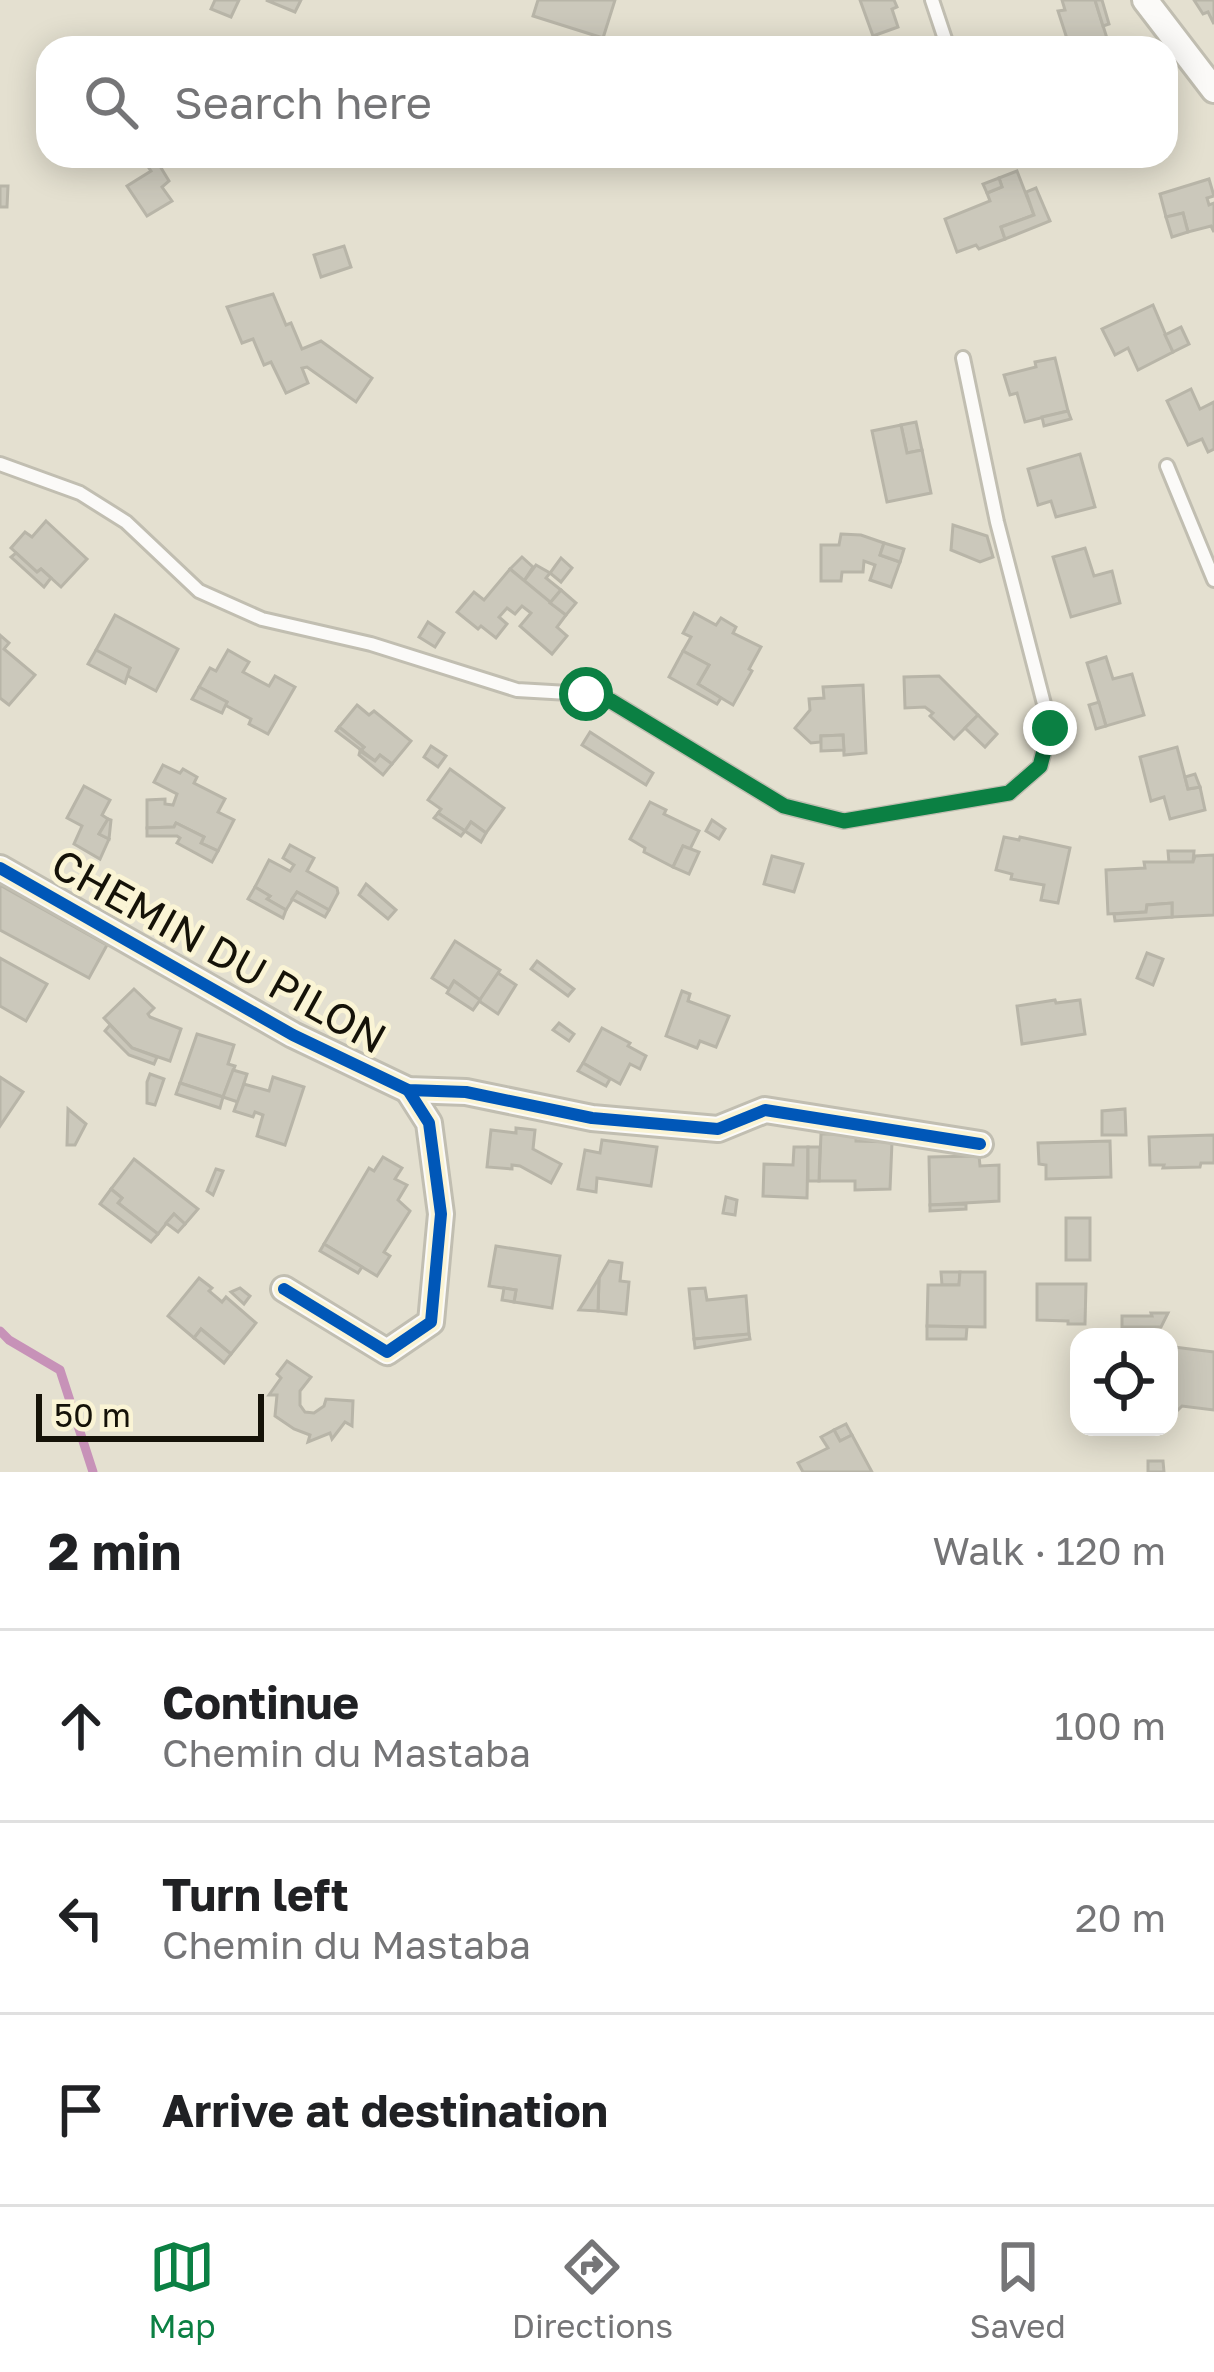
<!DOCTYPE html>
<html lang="en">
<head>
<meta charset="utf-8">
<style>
	:root { --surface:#fff; --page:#f2f2f2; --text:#202124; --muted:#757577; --line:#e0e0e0; --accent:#0b8043 }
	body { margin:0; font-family:"Golos Text",sans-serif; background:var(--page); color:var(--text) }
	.controls { position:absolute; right:36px; bottom:36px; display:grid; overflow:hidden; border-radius:24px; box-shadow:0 6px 30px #0003 }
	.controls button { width:108px; height:108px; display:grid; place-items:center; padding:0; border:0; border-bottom:3px solid var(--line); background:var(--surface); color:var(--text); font:60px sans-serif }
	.scale { position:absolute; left:36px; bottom:30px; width:228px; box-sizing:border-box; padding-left:12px; border:6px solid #151208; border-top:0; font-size:33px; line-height:42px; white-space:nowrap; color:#151208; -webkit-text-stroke:9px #faf4d5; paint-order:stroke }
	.stop { position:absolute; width:36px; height:36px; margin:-27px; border:9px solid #0b8043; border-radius:50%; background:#fff }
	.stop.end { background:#0b8043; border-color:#fff; box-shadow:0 3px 12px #0008 }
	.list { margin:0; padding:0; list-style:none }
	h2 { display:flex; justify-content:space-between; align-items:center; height:156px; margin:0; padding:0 48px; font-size:51px }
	h2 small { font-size:39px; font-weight:400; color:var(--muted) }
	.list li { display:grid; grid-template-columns:78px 1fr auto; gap:36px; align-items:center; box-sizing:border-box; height:192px; padding:0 48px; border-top:3px solid var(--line) }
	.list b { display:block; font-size:45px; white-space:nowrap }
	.list p { margin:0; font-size:39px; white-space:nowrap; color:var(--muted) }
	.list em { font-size:39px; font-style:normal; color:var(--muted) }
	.icon { flex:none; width:66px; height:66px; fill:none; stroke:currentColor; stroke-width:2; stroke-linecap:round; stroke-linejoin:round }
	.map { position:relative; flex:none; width:1214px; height:1472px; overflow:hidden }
	.search { position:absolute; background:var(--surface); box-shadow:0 6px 30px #0003; left:36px; right:36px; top:36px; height:132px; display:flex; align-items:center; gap:30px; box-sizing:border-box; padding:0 42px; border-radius:36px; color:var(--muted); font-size:45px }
	.sheet { height:732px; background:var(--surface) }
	nav { display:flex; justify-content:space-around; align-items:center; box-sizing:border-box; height:168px; border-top:3px solid var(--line); background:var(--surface); font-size:33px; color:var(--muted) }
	nav a { display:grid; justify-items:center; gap:6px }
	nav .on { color:var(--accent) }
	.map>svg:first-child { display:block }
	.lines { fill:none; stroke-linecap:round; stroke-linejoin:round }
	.stream { stroke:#c792b8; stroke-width:9 }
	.building { fill:#cbc8bb; stroke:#b8b5a8; stroke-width:3 }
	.lane-casing { stroke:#c1beb1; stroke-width:18 }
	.street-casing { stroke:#c1beb1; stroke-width:30 }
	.lane { stroke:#fbfaf8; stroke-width:12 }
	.street { stroke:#fbfaf8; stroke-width:24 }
	.cycleway-casing { stroke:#faf4d5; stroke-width:20 }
	.cycleway { stroke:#0057b8; stroke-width:12 }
	.route { stroke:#0b8043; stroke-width:15 }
	.labels { text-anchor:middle; stroke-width:10; stroke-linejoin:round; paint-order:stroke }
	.street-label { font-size:42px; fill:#151208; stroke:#faf4d5 }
</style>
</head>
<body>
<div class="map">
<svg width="1214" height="1472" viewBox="0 0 1214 1472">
	<rect width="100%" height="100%" fill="#e4e0d0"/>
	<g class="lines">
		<!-- stream -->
		<polyline class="stream" points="0,1331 9,1340 60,1370 93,1472"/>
	</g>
	<!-- building -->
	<g class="building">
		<polygon points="215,0 239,0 231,17 211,9"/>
		<polygon points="266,0 301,0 295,12"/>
		<polygon points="538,0 615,0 603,38 533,16"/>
		<polygon points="860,0 894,0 897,7 892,9 898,27 873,36"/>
		<polygon points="1062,0 1095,0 1110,48 1070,48 1058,11 1065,10"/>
		<polygon points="1095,0 1102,0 1109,24 1103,26"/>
		<polygon points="1194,0 1214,0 1214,24 1208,12 1203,14"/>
		<polygon points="155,158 169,181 162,187 172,201 147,216 127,186 151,171 146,164"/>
		<polygon points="1017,171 1034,215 1001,227 1005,239 979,249 976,245 957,252 945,219 990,201 987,193 1002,187 999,178"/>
		<polygon points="999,178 1002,187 987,193 983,184"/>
		<polygon points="1209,179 1214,196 1207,198 1209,205 1214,203 1214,232 1211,226 1188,232 1183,213 1166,217 1160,194"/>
		<polygon points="0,186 8,186 7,207 0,207"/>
		<polygon points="1036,188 1050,221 1005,239 1001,227 1034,215 1026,192"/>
		<polygon points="1183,213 1188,232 1172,237 1166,217"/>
		<polygon points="344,246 351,267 321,277 314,255"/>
		<polygon points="273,294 286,325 291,323 302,349 321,341 372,378 356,402 307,367 302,368 308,383 286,393 271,362 264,365 253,339 242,343 227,307"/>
		<polygon points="1153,305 1173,352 1138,370 1128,348 1115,355 1102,329"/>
		<polygon points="1181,327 1189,344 1173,352 1165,335"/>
		<polygon points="1055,358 1068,411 1025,422 1017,393 1010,395 1004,375 1036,367 1035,362"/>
		<polygon points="1191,389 1200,409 1214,402 1214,449 1208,452 1202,439 1188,445 1167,401"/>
		<polygon points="1068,411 1071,419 1044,426 1042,417"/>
		<polygon points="916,422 922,450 907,453 901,425"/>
		<polygon points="901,425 907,453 922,450 931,493 887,502 872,431"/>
		<polygon points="1080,454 1095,507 1056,517 1051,501 1038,505 1028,469"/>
		<polygon points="46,521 87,559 61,587 41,569 37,572 11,548 25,532 32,537"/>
		<polygon points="953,525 987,536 993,557 980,562 951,550"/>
		<polygon points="841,534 861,535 884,543 880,555 900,562 891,587 870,580 875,565 864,561 863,572 842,572 841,581 821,581 821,545 839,545"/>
		<polygon points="884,543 904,549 900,562 880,555"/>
		<polygon points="1085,548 1094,576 1112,571 1120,603 1071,617 1053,557"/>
		<polygon points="16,553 37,572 41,569 51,578 44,587 11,557"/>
		<polygon points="522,557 533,567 524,581 510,569"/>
		<polygon points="561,558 572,568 561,582 550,573"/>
		<polygon points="536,565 550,573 546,578 561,590 550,603 524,581"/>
		<polygon points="510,569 566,615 557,627 567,636 552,654 520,626 531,613 522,606 515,614 507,608 499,617 507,624 496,638 481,626 478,629 457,612 474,592 484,600"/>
		<polygon points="561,590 576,603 566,615 550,603"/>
		<polygon points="694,613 716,625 721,618 736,627 733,633 761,647 749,669 752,671 733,705 698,684 709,665 683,651 691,637 683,633"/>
		<polygon points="115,615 178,649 156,691 126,675 130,668 96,650"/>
		<polygon points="428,622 444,633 435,647 419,637"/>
		<polygon points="0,635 9,643 4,649 35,675 9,705 0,698"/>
		<polygon points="96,650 130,668 125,683 88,664"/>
		<polygon points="228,650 249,662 243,672 269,686 275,676 295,687 268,734 249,724 251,719 225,705 227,702 199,687 210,668 216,671"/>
		<polygon points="683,651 709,665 698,684 721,698 717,704 669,677"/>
		<polygon points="1106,657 1113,679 1132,674 1144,715 1106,726 1087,663"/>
		<polygon points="939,676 978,715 954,739 930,716 933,713 925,707 905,708 904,677"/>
		<polygon points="863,685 866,753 844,755 843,735 821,736 821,742 811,743 795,728 810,710 809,699 824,698 823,687"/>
		<polygon points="199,687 227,702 222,713 192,699"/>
		<polygon points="1099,702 1106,726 1096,729 1089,705"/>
		<polygon points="357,705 369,715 374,711 411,741 392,764 380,755 375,761 361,750 364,747 339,727"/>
		<polygon points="978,715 997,734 985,747 965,728"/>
		<polygon points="339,727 364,747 361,750 336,731"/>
		<polygon points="590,732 653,773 646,785 582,745"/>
		<polygon points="843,735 844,750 821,751 821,736"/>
		<polygon points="431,746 446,756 438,767 424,757"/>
		<polygon points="1177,747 1188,789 1200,787 1205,810 1170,819 1164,797 1151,801 1140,757"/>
		<polygon points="360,751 375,761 380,755 392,764 383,775 359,755"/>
		<polygon points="163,765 180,773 183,769 197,777 194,783 225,799 218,812 234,820 218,851 201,843 204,837 176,823 174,827 147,828 147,800 165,799 165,804 173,805 177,794 154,782"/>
		<polygon points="450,769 504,808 486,833 471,822 465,831 438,813 441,809 428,800"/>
		<polygon points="1195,774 1200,787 1188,789 1185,777"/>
		<polygon points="84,786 110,800 102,815 108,819 99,834 109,839 100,859 74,844 82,826 67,818"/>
		<polygon points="650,802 666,810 664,814 699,831 690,849 683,846 673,867 644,852 645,848 630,839"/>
		<polygon points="438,813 465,831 461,836 434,818"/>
		<polygon points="108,819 111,820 109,839 99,834"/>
		<polygon points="712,820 725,829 719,839 706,831"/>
		<polygon points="471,822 486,833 481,842 465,831"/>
		<polygon points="176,823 204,837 201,843 218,851 212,862 177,843 180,838 177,836 147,836 147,828 174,827"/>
		<polygon points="1004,837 1019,840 1020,837 1070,848 1058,903 1041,900 1044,885 1011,879 1012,874 996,870"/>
		<polygon points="290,845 314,858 307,871 337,888 338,893 329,910 297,892 286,910 267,899 270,896 255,887 269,860 290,871 294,865 283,858"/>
		<polygon points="683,846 699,852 689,874 673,867"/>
		<polygon points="1168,851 1194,851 1193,862 1169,863"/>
		<polygon points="1214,855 1214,915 1172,917 1172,903 1147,905 1146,912 1108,914 1106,870 1145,868 1144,862 1193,862 1195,856"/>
		<polygon points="772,856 803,864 794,892 764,884"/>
		<polygon points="366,884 396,910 388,919 359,895"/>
		<polygon points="0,885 107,945 89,978 0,930"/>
		<polygon points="255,887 270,896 267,899 286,910 283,918 248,899"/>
		<polygon points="297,892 329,910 325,917 292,899"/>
		<polygon points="1172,903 1172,917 1115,921 1114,914 1146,912 1147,905"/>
		<polygon points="455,941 500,970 480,1000 454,981 449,989 432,978"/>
		<polygon points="1147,953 1163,959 1153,985 1137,978"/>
		<polygon points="0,958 47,984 26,1021 0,1006"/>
		<polygon points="537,961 574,989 568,996 531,969"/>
		<polygon points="498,973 516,985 498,1014 479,1001"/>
		<polygon points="454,981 480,1000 473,1010 447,993"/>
		<polygon points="134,989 154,1008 148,1014 150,1017 181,1029 170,1061 132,1048 104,1018"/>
		<polygon points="682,991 690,994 688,1001 729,1016 716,1047 700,1041 697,1048 666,1036"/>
		<polygon points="1055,1000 1056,1003 1080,1000 1085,1034 1022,1044 1017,1006"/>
		<polygon points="559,1023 574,1034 569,1041 553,1030"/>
		<polygon points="110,1025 132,1048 157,1057 154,1064 129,1055 105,1031"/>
		<polygon points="602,1028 630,1043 628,1046 646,1056 640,1069 630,1064 620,1084 583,1063"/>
		<polygon points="197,1034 234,1045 228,1064 235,1066 223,1097 180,1083"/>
		<polygon points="583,1063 610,1079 606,1086 578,1071"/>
		<polygon points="233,1070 247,1074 238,1102 223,1097"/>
		<polygon points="150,1074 164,1079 155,1105 147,1103 147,1082"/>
		<polygon points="0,1077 23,1092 0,1126"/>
		<polygon points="273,1077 304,1087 285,1145 257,1136 263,1115 255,1112 253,1117 234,1111 244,1084 269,1091"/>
		<polygon points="180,1083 223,1097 220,1108 176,1094"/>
		<polygon points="68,1109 86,1124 75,1145 67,1145"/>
		<polygon points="1125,1109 1126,1135 1102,1135 1102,1111"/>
		<polygon points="516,1128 535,1130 533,1149 561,1164 551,1183 520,1166 512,1165 512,1169 487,1167 491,1130 516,1133"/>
		<polygon points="821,1134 856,1134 856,1141 892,1142 890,1189 855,1190 855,1181 819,1181"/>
		<polygon points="1214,1135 1214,1163 1201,1163 1200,1167 1163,1168 1164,1165 1150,1165 1149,1137"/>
		<polygon points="602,1140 657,1147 651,1186 597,1178 596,1192 578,1189 585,1150 600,1153"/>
		<polygon points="1110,1141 1111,1177 1046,1179 1046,1165 1039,1164 1038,1143"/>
		<polygon points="794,1147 808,1147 807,1198 763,1196 764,1164 793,1165"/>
		<polygon points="808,1147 820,1147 819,1181 808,1181"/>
		<polygon points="979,1156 980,1166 999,1165 999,1201 930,1205 929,1157"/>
		<polygon points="383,1157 402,1168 395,1179 407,1185 398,1200 410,1211 384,1252 390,1256 377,1276 324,1244 369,1168 374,1171"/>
		<polygon points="134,1159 198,1209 185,1224 174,1214 158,1234 118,1203 122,1198 111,1189"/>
		<polygon points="216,1169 223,1171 213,1195 207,1191"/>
		<polygon points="111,1189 122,1198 118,1203 158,1234 151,1242 100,1204"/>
		<polygon points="726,1197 737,1200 735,1215 723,1213"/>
		<polygon points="966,1204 966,1209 930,1211 930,1205"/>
		<polygon points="174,1214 185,1224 178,1232 166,1223"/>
		<rect x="1066" y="1218" width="24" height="42"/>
		<polygon points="324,1244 362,1267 358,1273 320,1251"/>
		<polygon points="496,1246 560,1256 552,1308 514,1302 516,1290 489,1286"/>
		<polygon points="609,1261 622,1263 620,1281 629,1282 626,1314 598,1311 599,1278"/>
		<polygon points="941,1272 960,1272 959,1285 942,1285"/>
		<polygon points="960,1272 985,1272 985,1327 927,1326 928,1285 959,1285"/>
		<polygon points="199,1278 212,1288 209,1291 222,1302 226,1297 256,1323 231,1354 201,1329 194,1338 168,1316"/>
		<polygon points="599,1278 598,1311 579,1310"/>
		<polygon points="1037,1284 1086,1284 1085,1324 1068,1324 1068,1321 1037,1320"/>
		<polygon points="240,1288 250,1296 244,1304 231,1292"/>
		<polygon points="504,1288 516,1290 514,1302 502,1300"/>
		<polygon points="705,1288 707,1300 746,1296 749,1334 694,1339 689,1289"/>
		<polygon points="1151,1313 1168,1313 1161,1327 1122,1327 1122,1316 1152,1316"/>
		<polygon points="927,1326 967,1327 966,1339 927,1339"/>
		<polygon points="201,1329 231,1354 224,1363 194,1338"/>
		<polygon points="749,1334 750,1339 695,1348 694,1339"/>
		<polygon points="1174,1347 1214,1352 1214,1410 1182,1406 1176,1412 1169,1411 1169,1369 1172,1370"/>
		<polygon points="287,1361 311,1377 300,1391 300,1405 305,1412 314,1413 324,1406 326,1399 353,1401 352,1426 345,1422 332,1439 330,1433 308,1442 310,1435 294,1429 275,1416 277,1395 269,1395 281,1378 277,1374"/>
		<polygon points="846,1424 852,1435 840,1441 834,1430"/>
		<polygon points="834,1430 840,1441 852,1435 872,1472 803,1472 798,1463 828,1448 821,1437"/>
		<polygon points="1148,1461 1163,1461 1164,1472 1148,1472"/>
	</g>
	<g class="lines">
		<defs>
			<g id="lane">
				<polyline points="932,0 948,48"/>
				<polyline points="0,464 80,493 126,522 199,591 262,619 371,644 517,690 586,694 611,701 784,806 844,821 1009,793 1040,766 1050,727 997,522 963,358"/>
				<polyline points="1167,466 1214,580"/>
			</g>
			<g id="street">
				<polyline points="1145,0 1214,90"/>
				<polyline points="0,868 293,1035 408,1090 466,1092 592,1118 718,1129 765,1110 980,1144"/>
				<polyline points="284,1289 387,1352 431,1322 441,1214 429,1123 408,1090"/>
			</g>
		</defs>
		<!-- lane casing -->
		<use href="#lane" class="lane-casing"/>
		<!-- street casing -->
		<use href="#street" class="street-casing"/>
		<!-- lane -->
		<use href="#lane" class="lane"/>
		<!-- street -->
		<use href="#street" class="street"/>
		<defs>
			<g id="cycleway">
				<polyline points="0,868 293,1035 408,1090 466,1092 592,1118 718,1129 765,1110 980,1144"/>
				<polyline points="284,1289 387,1352 431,1322 441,1214 429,1123 408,1090"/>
			</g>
		</defs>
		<!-- cycleway casing -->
		<use href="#cycleway" class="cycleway-casing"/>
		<!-- cycleway -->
		<use href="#cycleway" class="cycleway"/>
	</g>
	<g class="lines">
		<!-- route -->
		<polyline class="route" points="586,694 611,701 784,806 844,821 1009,793 1040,766 1050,728"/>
	</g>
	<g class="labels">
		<!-- street labels -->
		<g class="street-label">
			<text transform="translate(219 951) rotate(29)" y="15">CHEMIN DU PILON</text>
		</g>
	</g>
</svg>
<div class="controls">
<button><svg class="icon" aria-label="locate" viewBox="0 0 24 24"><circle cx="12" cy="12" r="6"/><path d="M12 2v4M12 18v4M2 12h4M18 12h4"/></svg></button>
</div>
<div class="scale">50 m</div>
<div class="stop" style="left:586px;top:694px"></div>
<div class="stop end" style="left:1050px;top:728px"></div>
<div class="search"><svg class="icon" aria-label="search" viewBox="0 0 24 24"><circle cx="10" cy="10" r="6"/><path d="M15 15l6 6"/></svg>Search here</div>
</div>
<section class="sheet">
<h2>2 min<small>Walk · 120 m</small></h2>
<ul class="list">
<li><svg class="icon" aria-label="ahead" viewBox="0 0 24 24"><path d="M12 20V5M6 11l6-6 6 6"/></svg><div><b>Continue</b><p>Chemin du Mastaba</p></div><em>100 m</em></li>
<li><svg class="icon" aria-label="left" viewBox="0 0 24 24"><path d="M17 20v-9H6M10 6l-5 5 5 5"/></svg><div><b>Turn left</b><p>Chemin du Mastaba</p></div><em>20 m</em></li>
<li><svg class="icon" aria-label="arrive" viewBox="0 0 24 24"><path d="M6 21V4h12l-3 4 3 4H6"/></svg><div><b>Arrive at destination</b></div></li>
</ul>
</section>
<nav>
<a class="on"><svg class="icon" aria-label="map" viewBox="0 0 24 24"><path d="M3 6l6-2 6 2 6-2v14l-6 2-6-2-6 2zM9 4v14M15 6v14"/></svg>Map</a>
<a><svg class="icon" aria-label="directions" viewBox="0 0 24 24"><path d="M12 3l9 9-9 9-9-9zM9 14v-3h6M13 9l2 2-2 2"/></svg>Directions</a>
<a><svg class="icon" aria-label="saved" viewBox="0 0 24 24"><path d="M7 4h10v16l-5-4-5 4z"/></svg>Saved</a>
</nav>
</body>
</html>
